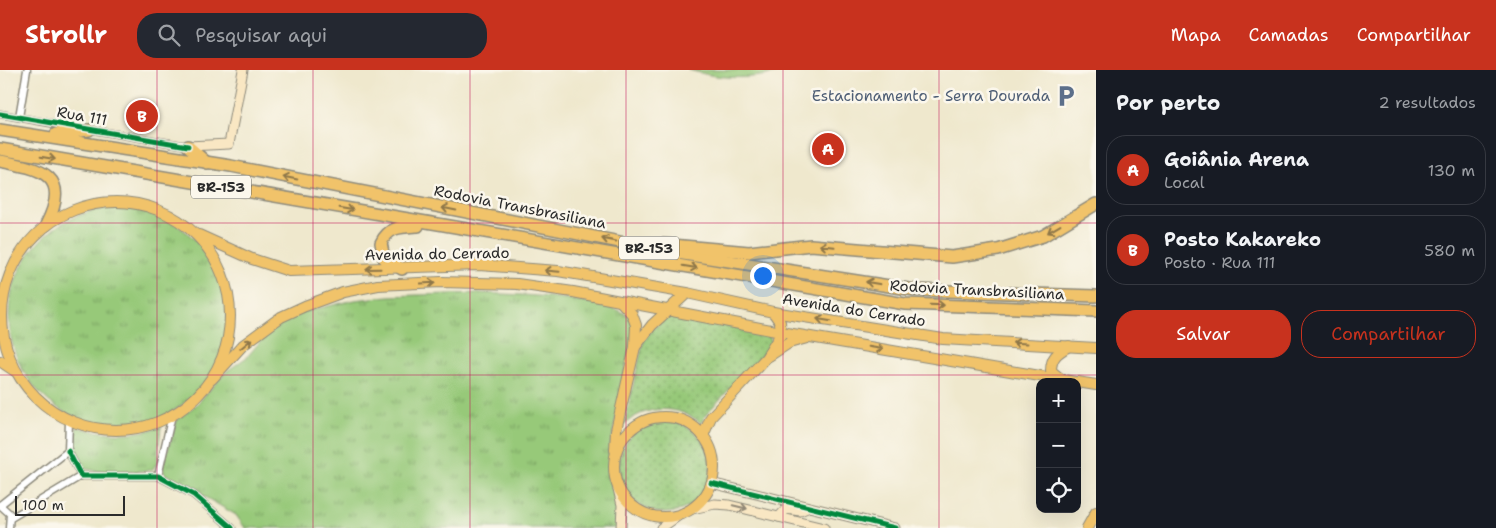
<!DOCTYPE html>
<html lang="pt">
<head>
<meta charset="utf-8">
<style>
	:root { --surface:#171b24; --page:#242831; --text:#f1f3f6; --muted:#9ea1a6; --line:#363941; --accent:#c8321e }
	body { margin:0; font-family:"Shantell Sans",sans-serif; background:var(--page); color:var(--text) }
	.controls { position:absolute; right:15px; bottom:15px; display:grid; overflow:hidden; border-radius:10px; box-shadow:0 5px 20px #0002 }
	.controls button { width:45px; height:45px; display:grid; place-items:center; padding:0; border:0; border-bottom:1px solid var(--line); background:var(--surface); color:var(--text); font:25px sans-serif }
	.scale { position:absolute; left:15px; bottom:12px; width:110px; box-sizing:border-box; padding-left:5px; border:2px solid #2b2b2b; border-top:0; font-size:14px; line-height:18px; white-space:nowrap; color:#2b2b2b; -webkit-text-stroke:4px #fbf7ec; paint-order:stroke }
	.you { position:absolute; left:762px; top:205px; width:18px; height:18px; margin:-12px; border:4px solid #fff; border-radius:50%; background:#1a73e8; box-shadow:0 0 0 8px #1a73e833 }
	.badge { display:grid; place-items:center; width:32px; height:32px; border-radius:50%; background:var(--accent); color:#fff; font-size:16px; font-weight:700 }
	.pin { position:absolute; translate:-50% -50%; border:2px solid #fff; box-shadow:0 1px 5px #0006 }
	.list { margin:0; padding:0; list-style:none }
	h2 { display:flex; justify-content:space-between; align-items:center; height:65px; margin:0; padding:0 20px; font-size:21px }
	h2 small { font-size:16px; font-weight:400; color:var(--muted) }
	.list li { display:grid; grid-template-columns:32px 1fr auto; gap:15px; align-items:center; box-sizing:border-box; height:70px; margin:0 10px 10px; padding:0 10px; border:1px solid var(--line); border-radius:20px }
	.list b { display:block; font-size:19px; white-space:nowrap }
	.list p { margin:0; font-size:16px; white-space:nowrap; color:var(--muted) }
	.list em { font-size:16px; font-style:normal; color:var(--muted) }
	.actions { display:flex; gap:10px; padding:15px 20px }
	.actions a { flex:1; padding:11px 0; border:1px solid var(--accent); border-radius:20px; text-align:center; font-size:18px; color:var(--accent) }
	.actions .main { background:var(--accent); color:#fff }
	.icon { flex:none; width:28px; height:28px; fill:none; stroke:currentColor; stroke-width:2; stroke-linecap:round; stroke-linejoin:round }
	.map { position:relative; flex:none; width:1096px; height:458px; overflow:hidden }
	header { display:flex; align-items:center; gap:30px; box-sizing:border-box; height:70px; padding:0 25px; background:var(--accent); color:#fff }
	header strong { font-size:24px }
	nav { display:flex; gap:28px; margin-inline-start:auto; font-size:18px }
	.search { width:350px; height:45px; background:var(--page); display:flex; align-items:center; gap:12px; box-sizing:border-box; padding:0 18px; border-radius:20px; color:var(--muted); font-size:19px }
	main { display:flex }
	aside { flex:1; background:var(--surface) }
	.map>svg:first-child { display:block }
	.grass { fill:url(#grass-dots); stroke:#617a52 }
	.park { fill:url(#park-tufts); stroke:#617a52 }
	.pitch { fill:#97c979; stroke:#617a52 }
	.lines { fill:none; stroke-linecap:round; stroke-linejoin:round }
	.street-casing { stroke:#8d8a7c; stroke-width:9 }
	.secondary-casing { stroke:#8d8a7c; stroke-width:11 }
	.primary-casing { stroke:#8d8a7c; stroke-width:12 }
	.highway-casing { stroke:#8d8a7c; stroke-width:14 }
	.street { stroke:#fff; stroke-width:6 }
	.secondary { stroke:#f9e7c3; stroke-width:9 }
	.primary { stroke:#f1c36a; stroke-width:10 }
	.highway { stroke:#f1c36a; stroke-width:11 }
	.cycleway-casing { stroke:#fbf7ec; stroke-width:8 }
	.cycleway { stroke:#00873e; stroke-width:5 }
	.oneway { stroke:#8e774a }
	.oneway2 { stroke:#928977 }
	.grid { fill:none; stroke:#c2185b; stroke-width:1; stroke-opacity:0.55 }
	.labels { text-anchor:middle; stroke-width:5; stroke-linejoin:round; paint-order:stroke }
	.shield { fill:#fbf7ec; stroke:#696865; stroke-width:1 }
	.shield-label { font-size:14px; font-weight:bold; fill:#2b2b2b }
	.service-label { font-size:15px; fill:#4e5e75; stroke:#fbf7ec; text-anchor:end }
	.street-label { font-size:15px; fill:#2b2b2b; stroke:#fbf7ec }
</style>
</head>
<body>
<header>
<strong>Strollr</strong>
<div class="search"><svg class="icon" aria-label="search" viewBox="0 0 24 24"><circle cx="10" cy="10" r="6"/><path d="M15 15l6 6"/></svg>Pesquisar aqui</div>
<nav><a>Mapa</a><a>Camadas</a><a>Compartilhar</a></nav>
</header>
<main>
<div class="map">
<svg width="1096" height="458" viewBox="0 0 1096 458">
	<defs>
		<pattern id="grass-dots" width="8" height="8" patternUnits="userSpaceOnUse" patternTransform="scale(1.25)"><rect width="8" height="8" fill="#97c979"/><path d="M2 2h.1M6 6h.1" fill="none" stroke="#7ba363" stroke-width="1.8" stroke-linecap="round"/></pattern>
		<pattern id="park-tufts" width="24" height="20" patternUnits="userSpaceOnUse" patternTransform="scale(1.25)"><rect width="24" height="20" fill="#97c979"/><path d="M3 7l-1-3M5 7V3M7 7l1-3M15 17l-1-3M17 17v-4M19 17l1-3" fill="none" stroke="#7ba363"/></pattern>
	</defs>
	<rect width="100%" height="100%" fill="#fbf7ec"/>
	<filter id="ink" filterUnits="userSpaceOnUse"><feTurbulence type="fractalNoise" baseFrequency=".02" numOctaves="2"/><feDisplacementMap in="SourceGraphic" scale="10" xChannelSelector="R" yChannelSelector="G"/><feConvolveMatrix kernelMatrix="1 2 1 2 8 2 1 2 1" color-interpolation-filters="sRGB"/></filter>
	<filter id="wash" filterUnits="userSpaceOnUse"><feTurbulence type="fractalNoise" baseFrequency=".0096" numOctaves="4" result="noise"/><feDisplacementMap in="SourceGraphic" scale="20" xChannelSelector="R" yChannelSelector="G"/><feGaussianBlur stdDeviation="1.12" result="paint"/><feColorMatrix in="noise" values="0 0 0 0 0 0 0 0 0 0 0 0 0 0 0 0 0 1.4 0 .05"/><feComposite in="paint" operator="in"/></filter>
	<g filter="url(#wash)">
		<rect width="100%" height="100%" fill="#efe8cd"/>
		<!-- grass -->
		<g class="grass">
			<path d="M669,245l100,18 3,11 -64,68 -7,11c-22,-18 -56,-19 -77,2l19,-82 9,-14z"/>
			<circle cx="665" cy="397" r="46"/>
		</g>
		<!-- park -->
		<g class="park">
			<circle cx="118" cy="247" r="109"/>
			<path d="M480,223c38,2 120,3 151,24l2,13 -24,123 3,33 6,21v21h-373l-9,-13 -72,-42 -1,-8 14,-45 19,-15 31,-34 20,-14 34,-40 74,-17 33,-4z"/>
			<path d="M77,357c30,8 55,9 84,0l-4,36 -5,7c-15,1 -66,7 -75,-8 -6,-10 -2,-24 0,-35z"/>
		</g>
		<!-- pitch -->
		<path class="pitch" d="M689,0h98c-33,10 -64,10 -98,0z"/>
	</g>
	<g filter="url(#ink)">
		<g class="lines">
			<defs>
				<g id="street">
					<polyline points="0,44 78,58"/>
					<polyline points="19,47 27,0"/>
					<polyline points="87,59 188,76"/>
					<polyline points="68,381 81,406 158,406 194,425 232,458"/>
					<polyline points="158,406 172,345"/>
					<polyline points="0,435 68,381 69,351"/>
					<polyline points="0,435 10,444 9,458"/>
					<polyline points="11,448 81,406"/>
				</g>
				<g id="secondary">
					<polyline points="188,76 229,74 243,0"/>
					<polyline points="711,413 895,458"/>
					<polyline points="618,419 622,435 621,458"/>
					<polyline points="692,439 715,434 729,435 824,458"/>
					<polyline points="779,447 786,439 800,441 807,438"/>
					<polyline points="661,458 678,446"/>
				</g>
				<g id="primary">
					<circle cx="116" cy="246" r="114"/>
					<polyline points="199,165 252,189 289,201 479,195 558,201 687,223 773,242 943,269 1096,278"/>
					<polyline points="635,277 652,255 687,223"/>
					<polyline points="769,286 789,273 807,268"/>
					<polyline points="0,291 15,301"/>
					<polyline points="212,309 243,275 281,247 305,236 343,222 378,215 441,212 517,214 573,222 781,262 1075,312"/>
					<path d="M1061,309l-10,-8c0,-14 6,-18 18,-25"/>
					<polyline points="1077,312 1096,315"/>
					<circle cx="664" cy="397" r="50"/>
					<polyline points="703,366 711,347 766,288 781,264 780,252 773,242"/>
					<polyline points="615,380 616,360 635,277 636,255 632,244 622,233"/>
					<polyline points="1087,458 1096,442"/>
				</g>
				<g id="highway">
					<polyline points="0,60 231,96 671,182 915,220 1096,226"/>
					<polyline points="56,64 89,60"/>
					<polyline points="188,76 207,93"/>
					<polyline points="0,79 905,234 1096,241"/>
					<path d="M0,91c42,8 72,14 46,64"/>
					<polyline points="661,174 749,182 811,175 952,187 998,180 1043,166 1096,134"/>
					<path d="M402,199l-18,-11 -3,-15c8,-17 21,-16 37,-17"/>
				</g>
			</defs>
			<!-- street casing -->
			<use href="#street" class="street-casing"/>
			<!-- secondary casing -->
			<use href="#secondary" class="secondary-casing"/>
			<!-- primary casing -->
			<use href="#primary" class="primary-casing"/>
			<!-- highway casing -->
			<use href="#highway" class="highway-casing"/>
			<!-- street -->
			<use href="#street" class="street"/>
			<!-- secondary -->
			<use href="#secondary" class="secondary"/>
			<!-- primary -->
			<use href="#primary" class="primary"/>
			<!-- highway -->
			<use href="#highway" class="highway"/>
			<defs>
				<g id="cycleway">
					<polyline points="0,44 188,76"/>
					<polyline points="68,381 81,406 158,406 194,425 232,458"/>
					<polyline points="711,413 895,458"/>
				</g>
			</defs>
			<!-- cycleway casing -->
			<use href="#cycleway" class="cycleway-casing"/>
			<!-- cycleway -->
			<use href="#cycleway" class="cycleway"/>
		</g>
		<!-- one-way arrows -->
		<defs><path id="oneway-shaft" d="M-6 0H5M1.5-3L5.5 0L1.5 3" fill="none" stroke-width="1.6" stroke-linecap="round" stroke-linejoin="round" transform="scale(1.25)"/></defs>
		<g class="oneway">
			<use href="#oneway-shaft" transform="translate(48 88) rotate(10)"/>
			<use href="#oneway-shaft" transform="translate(290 108) rotate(-169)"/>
			<use href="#oneway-shaft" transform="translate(346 139) rotate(10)"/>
			<use href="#oneway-shaft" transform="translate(449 139) rotate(-169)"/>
			<use href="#oneway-shaft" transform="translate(1054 159) rotate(149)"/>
			<use href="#oneway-shaft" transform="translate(609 170) rotate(-169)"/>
			<use href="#oneway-shaft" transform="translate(827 176) rotate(-174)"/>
			<use href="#oneway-shaft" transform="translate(690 197) rotate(10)"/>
			<use href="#oneway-shaft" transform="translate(373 199) rotate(179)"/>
			<use href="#oneway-shaft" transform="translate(552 201) rotate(-175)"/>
			<use href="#oneway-shaft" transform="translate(428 213) rotate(-3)"/>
			<use href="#oneway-shaft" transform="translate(873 213) rotate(-171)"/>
			<use href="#oneway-shaft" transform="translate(937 235) rotate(2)"/>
			<use href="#oneway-shaft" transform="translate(824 250) rotate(-171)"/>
			<use href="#oneway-shaft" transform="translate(1020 273) rotate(-177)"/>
			<use href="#oneway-shaft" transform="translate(246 274) rotate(-40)"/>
			<use href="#oneway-shaft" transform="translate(876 278) rotate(10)"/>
		</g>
		<use class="oneway2" href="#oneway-shaft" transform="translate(740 437) rotate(14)"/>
	</g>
	<!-- grid -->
	<path class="grid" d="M157,0v458M313,0v458M470,0v458M626,0v458M783,0v458M939,0v458M0,153h1096M0,305h1096"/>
	<!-- icons -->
	<defs>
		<symbol id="parking-bare" viewBox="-9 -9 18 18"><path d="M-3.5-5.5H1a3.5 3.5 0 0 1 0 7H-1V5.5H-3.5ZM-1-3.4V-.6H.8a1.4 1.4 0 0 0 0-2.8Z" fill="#5c6f8a" stroke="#fbf7ec" stroke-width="2.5" paint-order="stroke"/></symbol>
	</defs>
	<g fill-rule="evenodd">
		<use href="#parking-bare" x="1050" y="10" width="32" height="32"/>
	</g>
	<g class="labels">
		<!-- shield labels -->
		<g class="shield">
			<rect x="191" y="105.5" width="60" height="23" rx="4"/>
			<rect x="619" y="166.5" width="60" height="23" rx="4"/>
		</g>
		<g class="shield-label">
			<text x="221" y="122">BR-153</text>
			<text x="649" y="183">BR-153</text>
		</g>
		<!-- service labels -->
		<g class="service-label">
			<text x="1050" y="31">Estacionamento - Serra Dourada</text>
		</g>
		<!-- street labels -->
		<g class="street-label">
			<text transform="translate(82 46) rotate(10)" y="5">Rua 111</text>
			<text transform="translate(520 137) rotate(11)" y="5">Rodovia Transbrasiliana</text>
			<text transform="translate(437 184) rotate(-1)" y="5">Avenida do Cerrado</text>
			<text transform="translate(977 220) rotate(3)" y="5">Rodovia Transbrasiliana</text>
			<text transform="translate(854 240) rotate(9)" y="5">Avenida do Cerrado</text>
		</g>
	</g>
</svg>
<div class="controls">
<button>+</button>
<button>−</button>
<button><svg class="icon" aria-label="locate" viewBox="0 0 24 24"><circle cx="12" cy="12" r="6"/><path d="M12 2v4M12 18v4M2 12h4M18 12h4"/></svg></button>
</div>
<div class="scale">100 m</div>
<div class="you"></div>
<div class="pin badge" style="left:828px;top:79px">A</div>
<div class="pin badge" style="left:142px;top:46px">B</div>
</div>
<aside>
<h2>Por perto<small>2 resultados</small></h2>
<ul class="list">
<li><span class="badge">A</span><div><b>Goiânia Arena</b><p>Local</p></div><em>130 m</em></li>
<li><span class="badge">B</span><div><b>Posto Kakareko</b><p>Posto · Rua 111</p></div><em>580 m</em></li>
</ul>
<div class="actions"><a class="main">Salvar</a><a>Compartilhar</a></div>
</aside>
</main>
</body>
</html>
